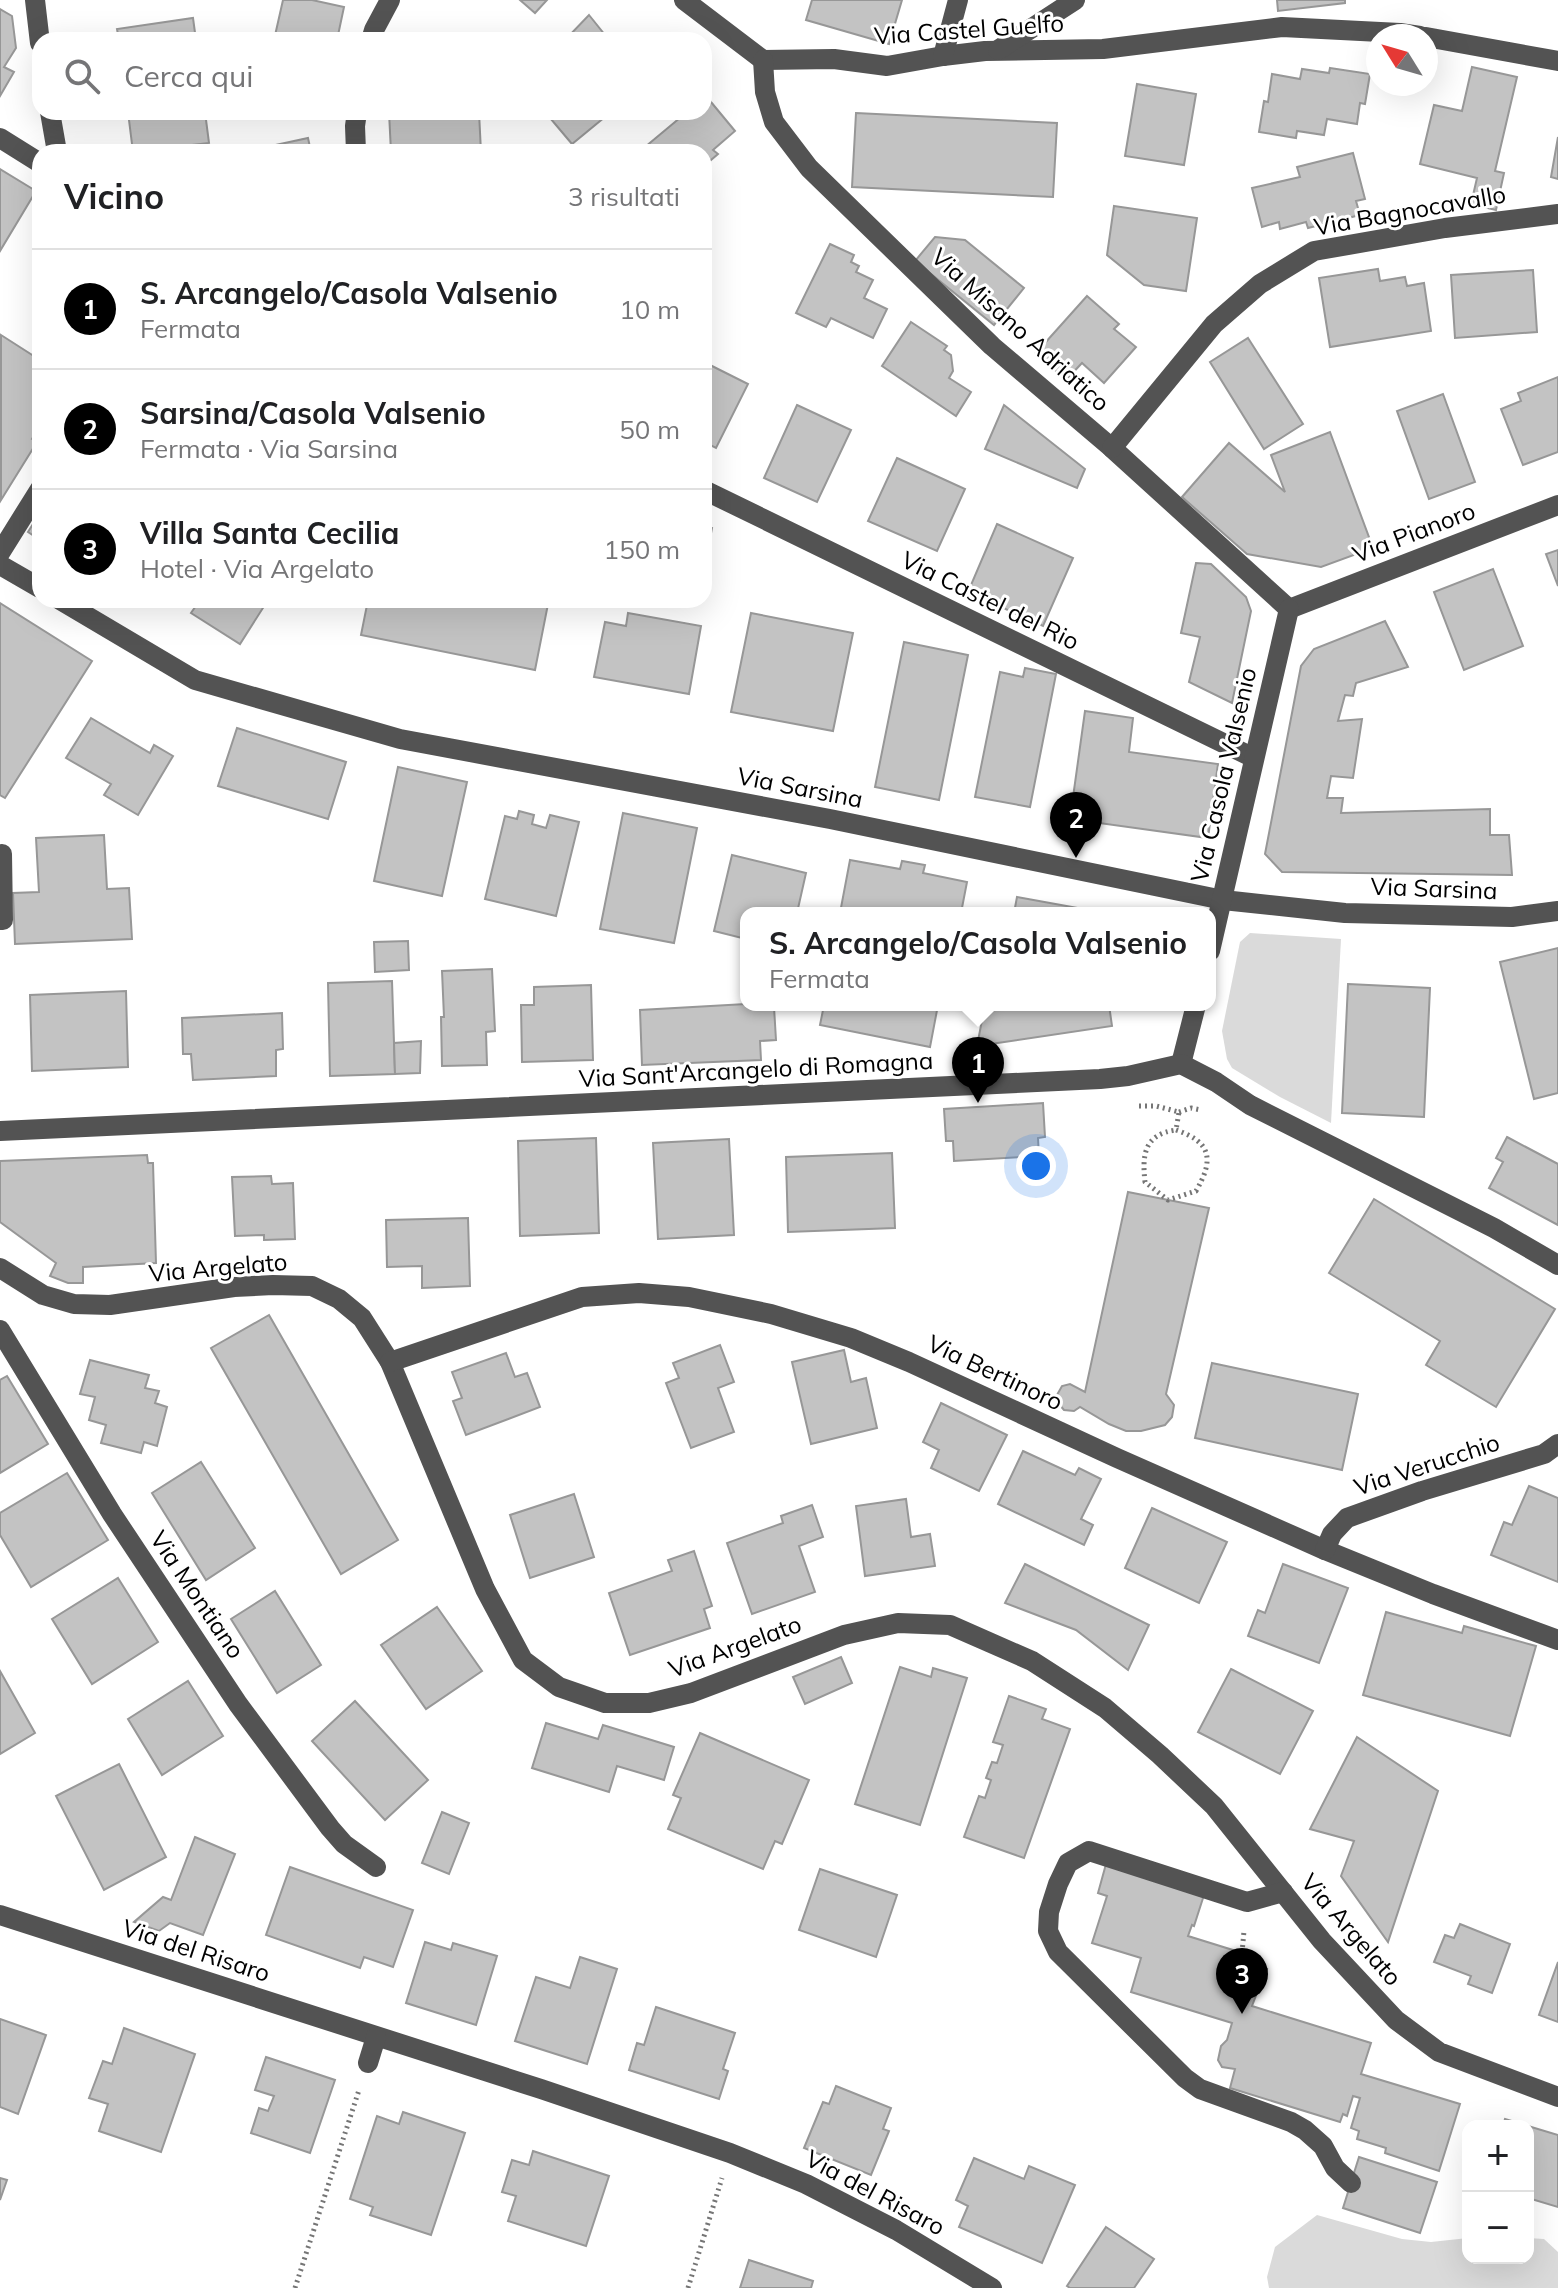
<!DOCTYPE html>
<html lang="it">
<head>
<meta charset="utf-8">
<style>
	:root { --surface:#fff; --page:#f6f6f6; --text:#202124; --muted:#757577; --line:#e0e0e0; --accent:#000 }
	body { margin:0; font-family:Mulish,sans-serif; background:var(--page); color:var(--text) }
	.controls { position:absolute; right:24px; bottom:24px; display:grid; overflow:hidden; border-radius:16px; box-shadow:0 8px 32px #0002 }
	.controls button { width:72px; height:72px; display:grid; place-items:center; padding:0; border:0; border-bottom:2px solid var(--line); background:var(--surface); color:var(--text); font:40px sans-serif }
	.compass { position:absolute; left:1366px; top:24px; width:72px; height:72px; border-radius:50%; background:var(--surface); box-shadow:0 8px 32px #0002; rotate:307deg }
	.you { position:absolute; left:1036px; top:1166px; width:28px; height:28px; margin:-20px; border:6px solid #fff; border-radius:50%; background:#1a73e8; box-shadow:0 0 0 12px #1a73e833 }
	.badge { display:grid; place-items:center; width:52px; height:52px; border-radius:50%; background:var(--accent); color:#fff; font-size:26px; font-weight:700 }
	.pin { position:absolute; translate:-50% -66px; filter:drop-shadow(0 2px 4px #0008) }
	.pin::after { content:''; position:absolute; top:42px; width:28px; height:24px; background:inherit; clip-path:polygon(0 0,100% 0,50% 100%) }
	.popup { position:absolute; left:740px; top:907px; width:476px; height:104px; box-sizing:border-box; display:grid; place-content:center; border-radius:16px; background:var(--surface); filter:drop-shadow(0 2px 6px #0005); font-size:26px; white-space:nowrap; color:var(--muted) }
	.popup b { font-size:30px; color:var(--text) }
	.popup::after { content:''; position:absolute; left:50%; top:100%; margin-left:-16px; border:16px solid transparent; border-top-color:var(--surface) }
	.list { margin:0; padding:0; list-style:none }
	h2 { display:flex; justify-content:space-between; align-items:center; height:104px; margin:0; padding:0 32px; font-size:34px }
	h2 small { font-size:26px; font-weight:400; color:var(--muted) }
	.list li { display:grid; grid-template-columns:52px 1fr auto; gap:24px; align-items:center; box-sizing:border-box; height:120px; padding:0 32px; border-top:2px solid var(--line) }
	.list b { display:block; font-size:30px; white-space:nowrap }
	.list p { margin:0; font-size:26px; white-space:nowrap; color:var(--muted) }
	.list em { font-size:26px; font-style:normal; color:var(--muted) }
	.icon { flex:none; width:44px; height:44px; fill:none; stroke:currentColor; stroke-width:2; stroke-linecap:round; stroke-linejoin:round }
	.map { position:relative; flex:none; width:1558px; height:2288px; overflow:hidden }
	.search { position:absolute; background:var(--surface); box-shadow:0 8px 32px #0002; left:32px; top:32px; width:680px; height:88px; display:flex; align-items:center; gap:20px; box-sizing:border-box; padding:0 28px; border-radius:24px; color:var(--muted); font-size:30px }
	.panel { position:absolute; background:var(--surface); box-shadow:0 8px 32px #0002; left:32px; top:144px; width:680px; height:464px; border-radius:24px }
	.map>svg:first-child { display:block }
	.green { fill:#dadada }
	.building { fill:#c3c3c3; stroke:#979797; stroke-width:2 }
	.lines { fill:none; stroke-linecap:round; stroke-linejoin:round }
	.path { stroke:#757575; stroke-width:5; stroke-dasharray:2 4; stroke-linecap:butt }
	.minor { stroke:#535353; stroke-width:20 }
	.labels { text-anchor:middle; stroke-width:6; stroke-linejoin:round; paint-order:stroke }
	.street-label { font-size:24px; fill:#000; stroke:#fff }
</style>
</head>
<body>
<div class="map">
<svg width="1558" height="2288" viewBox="0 0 1558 2288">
	<rect width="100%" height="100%" fill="#fff"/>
	<!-- green -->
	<g class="green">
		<polygon points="1250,933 1341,939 1331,1123 1280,1097 1232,1068 1227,1059 1222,1031 1240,942"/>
		<polygon points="1317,2215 1402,2239 1431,2242 1468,2238 1468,2258 1528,2258 1528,2238 1544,2239 1558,2252 1558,2288 1269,2288 1267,2277 1275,2247"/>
	</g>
	<!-- building -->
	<g class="building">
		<polygon points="283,0 312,0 344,7 337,40 274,40"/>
		<polygon points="520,0 547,0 535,13"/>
		<polygon points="812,0 902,0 889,44 806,20"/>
		<polygon points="1277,0 1345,0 1345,3 1278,11"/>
		<polygon points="0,9 12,16 16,48 4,67 14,72 0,96"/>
		<polygon points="589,15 609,40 565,40"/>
		<polygon points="193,18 196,40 119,40 117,29"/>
		<polygon points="1472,67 1517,77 1495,171 1504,173 1496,210 1471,204 1477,178 1420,164 1434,105 1462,111"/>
		<polygon points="1330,68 1370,74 1365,104 1360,103 1357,124 1327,119 1324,135 1297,131 1296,138 1259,132 1264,101 1268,102 1272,74 1300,79 1302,69 1329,73"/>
		<polygon points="1137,84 1196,94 1184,165 1125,156"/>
		<polygon points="706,96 735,131 713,150 718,154 704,166 704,152 639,152 687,112 704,112 704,97"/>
		<polygon points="128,112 205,112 209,143 133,152"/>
		<polygon points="389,112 479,112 481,152 391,152"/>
		<polygon points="545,112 611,112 572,144"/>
		<polygon points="856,113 1057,123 1053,197 852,187"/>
		<polygon points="1558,137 1558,179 1551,177"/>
		<polygon points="308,138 311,152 258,152 257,149"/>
		<polygon points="1353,153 1365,199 1356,201 1360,215 1308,228 1306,222 1280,229 1279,222 1262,227 1252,188 1300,177 1297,167"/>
		<polygon points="0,169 36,191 0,251"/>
		<polygon points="1114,206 1197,218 1186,291 1144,285 1107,255"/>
		<polygon points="935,237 965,240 1024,288 994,325 915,261"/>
		<polygon points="830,244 854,255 851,262 859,266 856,272 873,280 864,298 887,309 873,338 831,318 826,327 796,313"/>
		<polygon points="1378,269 1380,281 1405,277 1407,286 1424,283 1431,331 1330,347 1319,278"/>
		<polygon points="1533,270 1537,332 1455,338 1451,275"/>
		<polygon points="1087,296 1119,324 1114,329 1136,347 1104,383 1082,363 1066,380 1036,353"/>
		<polygon points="911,322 947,346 944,350 951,355 953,371 949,378 971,392 956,416 882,366"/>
		<polygon points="1,335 40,360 40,426 32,439 37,442 1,500"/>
		<polygon points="1248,338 1303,424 1264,449 1210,362"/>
		<polygon points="704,362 748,384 716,448 704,442"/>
		<polygon points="1558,377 1558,452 1523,465 1501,409 1521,401 1518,393"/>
		<polygon points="1443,394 1475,482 1429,499 1397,411"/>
		<polygon points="797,405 851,430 817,502 764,478"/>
		<polygon points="1004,405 1085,469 1077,488 985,449"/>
		<polygon points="1330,432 1373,548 1321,567 1247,554 1182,497 1229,443 1285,492 1271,455"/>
		<polygon points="897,458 965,489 937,551 868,521"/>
		<polygon points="40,513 40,540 28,532"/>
		<polygon points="997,524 1073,558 1043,626 968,592"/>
		<polygon points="704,526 712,528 704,571"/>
		<polygon points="1558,550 1558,586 1546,554"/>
		<polygon points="1196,563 1211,564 1246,597 1251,611 1232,703 1189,682 1200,637 1181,633"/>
		<polygon points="1493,569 1523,646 1464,670 1434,592"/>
		<polygon points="200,600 268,600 240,644 191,613"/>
		<polygon points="368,600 525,600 548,604 535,670 361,635"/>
		<polygon points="0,603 92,661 5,798 0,795"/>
		<polygon points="628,613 701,626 689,694 594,677 605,622 626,626"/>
		<polygon points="751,613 853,633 833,731 731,712"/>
		<polygon points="1385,621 1408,667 1356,683 1353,696 1345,695 1338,721 1362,719 1353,778 1331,776 1327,798 1343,798 1341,813 1490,809 1490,835 1509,835 1512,875 1282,872 1265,854 1301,666 1314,649"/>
		<polygon points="904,642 968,655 939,800 875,787"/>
		<polygon points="1025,668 1056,674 1030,807 975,797 1000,672 1023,677"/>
		<polygon points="1085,711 1133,718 1129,752 1218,764 1208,838 1070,819"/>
		<polygon points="91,718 150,753 154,745 173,756 138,815 104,795 111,784 66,758"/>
		<polygon points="237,728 346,762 328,819 218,786"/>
		<polygon points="398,767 467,782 442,896 374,881"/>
		<polygon points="519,811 534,815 532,824 546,828 550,815 579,822 556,916 485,899 505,816 517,819"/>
		<polygon points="623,813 697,828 674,943 600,929"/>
		<polygon points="104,835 107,889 129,888 132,939 15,944 13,893 39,892 36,838"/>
		<polygon points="732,855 806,873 797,913 746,913 746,939 714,931"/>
		<polygon points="850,860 900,869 902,861 925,865 923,873 967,882 961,913 840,913"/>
		<polygon points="1017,897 1105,913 1014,913"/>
		<polygon points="408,941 409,970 375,972 374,942"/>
		<polygon points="1558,948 1558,1093 1534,1099 1500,962"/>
		<polygon points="492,969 495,1031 486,1032 487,1065 442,1066 441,1017 444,1017 442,971"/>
		<polygon points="392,981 395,1074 330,1076 328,983"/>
		<polygon points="1348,984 1430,988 1424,1117 1342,1113"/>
		<polygon points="591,985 593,1060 522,1062 521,1005 534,1005 534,987"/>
		<polygon points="126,991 128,1067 32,1071 30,995"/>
		<polygon points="746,1004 774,1007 776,1040 760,1041 761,1060 642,1065 640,1010"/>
		<polygon points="824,1005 938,1005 930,1047 820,1025"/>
		<polygon points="985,1005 1109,1005 1112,1026 977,1046"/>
		<polygon points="282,1013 283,1049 276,1050 276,1076 193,1080 191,1054 183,1054 182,1018"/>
		<polygon points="421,1041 420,1073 395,1074 394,1043"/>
		<polygon points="1043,1103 1045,1137 1038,1138 1039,1156 954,1161 953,1141 946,1141 944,1109"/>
		<polygon points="1507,1137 1558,1164 1558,1225 1489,1188 1503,1162 1496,1158"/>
		<polygon points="596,1138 599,1233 520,1236 518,1141"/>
		<polygon points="729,1139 734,1235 658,1239 653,1143"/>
		<polygon points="892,1153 895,1228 788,1232 786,1157"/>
		<polygon points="147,1155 148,1163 153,1163 156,1263 83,1267 83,1283 68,1283 50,1276 56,1263 0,1222 0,1161"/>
		<polygon points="271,1176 272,1184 293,1183 295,1239 264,1240 264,1235 235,1236 232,1177"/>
		<polygon points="1128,1192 1209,1208 1166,1394 1174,1405 1172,1417 1165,1425 1141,1431 1126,1431 1109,1424 1080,1407 1074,1411 1064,1410 1058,1403 1057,1395 1062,1386 1070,1384 1085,1392"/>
		<polygon points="1374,1199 1555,1309 1496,1407 1426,1365 1440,1341 1329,1273"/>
		<polygon points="468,1218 470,1286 422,1288 422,1266 387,1267 386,1220"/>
		<polygon points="269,1315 398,1540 341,1574 211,1348"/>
		<polygon points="720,1345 734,1382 718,1388 734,1432 691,1448 666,1383 679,1378 673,1363"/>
		<polygon points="844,1350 851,1382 866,1378 877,1428 811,1444 792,1362"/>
		<polygon points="506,1353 515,1377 527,1373 540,1407 466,1435 453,1401 462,1398 452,1372"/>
		<polygon points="90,1360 149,1375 145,1388 159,1391 155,1403 167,1407 157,1446 144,1442 141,1453 101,1443 106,1425 89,1420 95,1397 80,1394"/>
		<polygon points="1212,1363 1358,1394 1342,1470 1195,1438"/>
		<polygon points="7,1376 48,1444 0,1473 0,1380"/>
		<polygon points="941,1403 1007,1435 979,1491 931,1468 939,1450 923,1442"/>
		<polygon points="1023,1451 1075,1475 1079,1468 1101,1479 1081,1519 1093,1525 1084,1545 998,1504"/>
		<polygon points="201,1462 255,1548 206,1580 152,1493"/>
		<polygon points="67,1473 108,1540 31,1587 0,1535 0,1513"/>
		<polygon points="1529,1486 1558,1498 1558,1582 1491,1555 1504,1522 1512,1525"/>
		<polygon points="574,1494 594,1557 530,1578 510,1515"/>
		<polygon points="906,1499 911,1537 930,1534 935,1566 865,1576 856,1506"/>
		<polygon points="812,1505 823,1537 799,1546 815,1592 752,1614 727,1543 783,1523 781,1516"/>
		<polygon points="1152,1508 1227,1542 1199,1603 1125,1568"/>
		<polygon points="694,1551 712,1606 704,1609 710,1628 630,1655 609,1593 672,1571 668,1560"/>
		<polygon points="1025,1564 1149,1625 1128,1670 1076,1630 1005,1603"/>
		<polygon points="1283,1564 1348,1588 1319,1663 1248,1636 1258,1610 1265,1613"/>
		<polygon points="118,1578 158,1642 92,1684 52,1619"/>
		<polygon points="275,1591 321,1665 277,1693 231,1619"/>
		<polygon points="437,1607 482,1671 426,1709 381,1645"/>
		<polygon points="1386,1612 1462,1633 1464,1626 1536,1646 1510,1736 1363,1695"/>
		<polygon points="841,1657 852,1683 805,1704 793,1677"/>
		<polygon points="900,1667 931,1677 933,1668 967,1678 920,1825 855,1804"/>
		<polygon points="1231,1669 1313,1711 1280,1774 1198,1732"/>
		<polygon points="0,1671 35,1733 0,1754"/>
		<polygon points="188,1681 223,1736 162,1775 128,1719"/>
		<polygon points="1009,1696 1046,1709 1042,1719 1070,1729 1024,1858 964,1837 979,1796 985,1798 991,1780 986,1778 992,1762 997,1763 1003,1745 993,1742"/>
		<polygon points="355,1701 428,1780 385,1820 312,1741"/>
		<polygon points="546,1723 598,1739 603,1725 674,1747 664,1780 617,1766 609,1792 532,1768"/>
		<polygon points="700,1733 809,1780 782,1844 775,1841 763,1869 668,1829 681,1798 673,1795"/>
		<polygon points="1357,1737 1438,1791 1388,1942 1341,1876 1354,1841 1310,1829"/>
		<polygon points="119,1764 166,1857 104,1890 56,1796"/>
		<polygon points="442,1812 469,1823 449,1874 422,1863"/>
		<polygon points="195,1837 235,1854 203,1935 170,1923 159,1931 134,1922 163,1897 171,1900"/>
		<polygon points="1106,1864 1204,1895 1194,1926 1192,1925 1188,1936 1249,1955 1247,1963 1267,1969 1259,1993 1257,1993 1252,2006 1371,2043 1361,2074 1460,2104 1439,2171 1385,2153 1386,2148 1357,2139 1359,2131 1351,2128 1360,2098 1353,2096 1347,2116 1343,2114 1340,2122 1230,2088 1235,2069 1222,2067 1218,2060 1221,2046 1227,2040 1232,2023 1131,1992 1141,1958 1092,1943 1107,1896 1098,1893"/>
		<polygon points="290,1867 413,1910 393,1967 364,1957 360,1968 266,1935"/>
		<polygon points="820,1869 897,1895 876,1957 799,1930"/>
		<polygon points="1460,1924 1510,1944 1492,1993 1468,1984 1471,1976 1434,1962 1445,1935 1454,1938"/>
		<polygon points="425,1942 451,1950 453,1943 497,1956 476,2025 406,2003"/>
		<polygon points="580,1957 617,1969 587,2064 515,2041 536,1977 570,1988"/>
		<polygon points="1558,1962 1558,2022 1539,2015"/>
		<polygon points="656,2007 735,2033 723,2069 728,2071 719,2099 629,2070 637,2043 644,2045"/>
		<polygon points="0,2019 46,2035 18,2114 0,2107"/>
		<polygon points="124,2028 195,2054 161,2152 99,2131 108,2104 89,2098 103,2061 112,2064"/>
		<polygon points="266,2057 335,2080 310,2153 251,2133 259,2108 268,2111 274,2096 255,2090"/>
		<polygon points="836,2086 891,2108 883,2129 889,2131 871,2175 804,2148 823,2102 829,2104"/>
		<polygon points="403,2112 465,2133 431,2235 370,2215 373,2207 350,2199 377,2116 399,2124"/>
		<polygon points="1505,2119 1528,2126 1503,2126"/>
		<polygon points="1528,2126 1558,2135 1558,2207 1528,2198"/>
		<polygon points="533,2151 609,2176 586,2246 508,2221 516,2196 502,2192 512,2160 529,2165"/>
		<polygon points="1359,2157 1437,2182 1420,2233 1343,2208"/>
		<polygon points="974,2158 1024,2179 1029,2166 1075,2185 1042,2263 959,2227 968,2206 956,2200"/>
		<polygon points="0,2178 7,2180 0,2200"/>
		<polygon points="1106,2227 1154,2259 1134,2288 1070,2288 1067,2286"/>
		<polygon points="749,2260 813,2281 811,2288 740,2288"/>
	</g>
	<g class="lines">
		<!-- path -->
		<g class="path">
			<polyline points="1139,1106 1156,1106 1179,1112 1176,1130"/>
			<polyline points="1179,1112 1191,1108 1201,1110"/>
			<path d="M1176,1130c36,12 38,30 20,61l-28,9 -23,-18c-3,-27 -1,-48 31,-52z"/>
			<polyline points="1242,1953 1244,1931"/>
			<polyline points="295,2288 359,2090"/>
			<polyline points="688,2288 722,2178"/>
		</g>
		<!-- minor -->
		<g class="minor">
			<polyline points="35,0 40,43"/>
			<polyline points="684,0 763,60 834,59 887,66 943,56 985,51 1103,49 1282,27 1400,33 1420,36"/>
			<polyline points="1426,37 1558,61"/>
			<polyline points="371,40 374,30 390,0"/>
			<polyline points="998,50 1075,0"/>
			<polyline points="943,56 958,0"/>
			<polyline points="763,60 765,92 774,122 809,168 992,346 1112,448 1289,609"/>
			<polyline points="50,112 57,152"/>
			<polyline points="0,138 40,163"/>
			<polyline points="356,152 355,126 357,112"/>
			<polyline points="1112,448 1214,324 1260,284 1314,251 1445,228 1558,214"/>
			<polyline points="704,490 1254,758"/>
			<polyline points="0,553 40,489"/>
			<polyline points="0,565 40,588"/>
			<polyline points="60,600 195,680 400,739 830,819 1223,900 1345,913 1512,917 1558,911"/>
			<polyline points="1289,609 1558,505"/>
			<polyline points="0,920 3,920 2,854"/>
			<polyline points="1210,951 1289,609"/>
			<polyline points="1181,1064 1196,1005"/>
			<polyline points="0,1131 1100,1079 1128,1076 1181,1064 1216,1082 1250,1105 1494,1228 1558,1265"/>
			<polyline points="0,1268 43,1295 74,1304 110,1305 234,1287 273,1285 312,1286 339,1299 362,1318 390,1362 485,1589 523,1660 559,1687 605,1703 649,1703 691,1693 844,1635 898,1623 950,1625 1032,1661 1105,1708 1160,1755 1214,1806 1322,1941 1396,2020 1439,2052 1558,2097"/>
			<polyline points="0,1330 112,1514 238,1704 330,1828 344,1844 376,1867"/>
			<polyline points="390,1362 582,1297 639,1293 689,1297 771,1314 851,1338 909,1362 1117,1458 1325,1550 1433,1594 1558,1640"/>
			<polyline points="1325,1550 1332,1534 1347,1518 1422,1491 1544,1454 1558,1444"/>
			<polyline points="1283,1892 1247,1902 1089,1851 1068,1863 1058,1884 1049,1912 1048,1931 1058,1952 1185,2078 1200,2089 1291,2122 1305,2130 1323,2146 1335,2168 1351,2183"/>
			<polyline points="0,1915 541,2089 730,2153 806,2184 896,2230 992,2288"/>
			<polyline points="368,2063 376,2037"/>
		</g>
	</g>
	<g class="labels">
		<!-- street labels -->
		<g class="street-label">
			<text transform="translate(969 30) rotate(-4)" y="8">Via Castel Guelfo</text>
			<text transform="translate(1410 211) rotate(-10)" y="8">Via Bagnocavallo</text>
			<text transform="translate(1020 330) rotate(42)" y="8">Via Misano Adriatico</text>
			<text transform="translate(1414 533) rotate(-21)" y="8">Via Pianoro</text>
			<text transform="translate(990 601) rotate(26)" y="8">Via Castel del Rio</text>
			<text transform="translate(1224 775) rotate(-77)" y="8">Via Casola Valsenio</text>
			<text transform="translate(800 788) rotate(11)" y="8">Via Sarsina</text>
			<text transform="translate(1434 889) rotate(2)" y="8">Via Sarsina</text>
			<text transform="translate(756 1070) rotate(-3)" y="8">Via Sant'Arcangelo di Romagna</text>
			<text transform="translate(218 1268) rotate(-5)" y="8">Via Argelato</text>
			<text transform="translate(995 1373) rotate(25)" y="8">Via Bertinoro</text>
			<text transform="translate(1427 1465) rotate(-18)" y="8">Via Verucchio</text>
			<text transform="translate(197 1595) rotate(56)" y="8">Via Montiano</text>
			<text transform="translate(735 1647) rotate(-20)" y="8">Via Argelato</text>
			<text transform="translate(1351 1930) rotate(49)" y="8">Via Argelato</text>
			<text transform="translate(196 1951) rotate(18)" y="8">Via del Risaro</text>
			<text transform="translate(875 2193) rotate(28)" y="8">Via del Risaro</text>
		</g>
	</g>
</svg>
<div class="controls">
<button>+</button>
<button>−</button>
</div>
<svg class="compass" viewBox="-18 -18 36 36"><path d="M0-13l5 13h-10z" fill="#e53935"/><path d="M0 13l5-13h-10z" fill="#757577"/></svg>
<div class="you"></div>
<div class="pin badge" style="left:978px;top:1103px">1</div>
<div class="popup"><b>S. Arcangelo/Casola Valsenio</b>Fermata</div>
<div class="pin badge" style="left:1076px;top:858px">2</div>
<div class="pin badge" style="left:1242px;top:2014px">3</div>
<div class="search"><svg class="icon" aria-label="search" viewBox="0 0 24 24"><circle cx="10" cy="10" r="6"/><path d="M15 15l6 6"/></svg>Cerca qui</div>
<section class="panel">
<h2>Vicino<small>3 risultati</small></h2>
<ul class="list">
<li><span class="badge">1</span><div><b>S. Arcangelo/Casola Valsenio</b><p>Fermata</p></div><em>10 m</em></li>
<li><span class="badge">2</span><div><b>Sarsina/Casola Valsenio</b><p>Fermata · Via Sarsina</p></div><em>50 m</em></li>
<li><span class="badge">3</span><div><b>Villa Santa Cecilia</b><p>Hotel · Via Argelato</p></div><em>150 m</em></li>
</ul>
</section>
</div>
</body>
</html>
